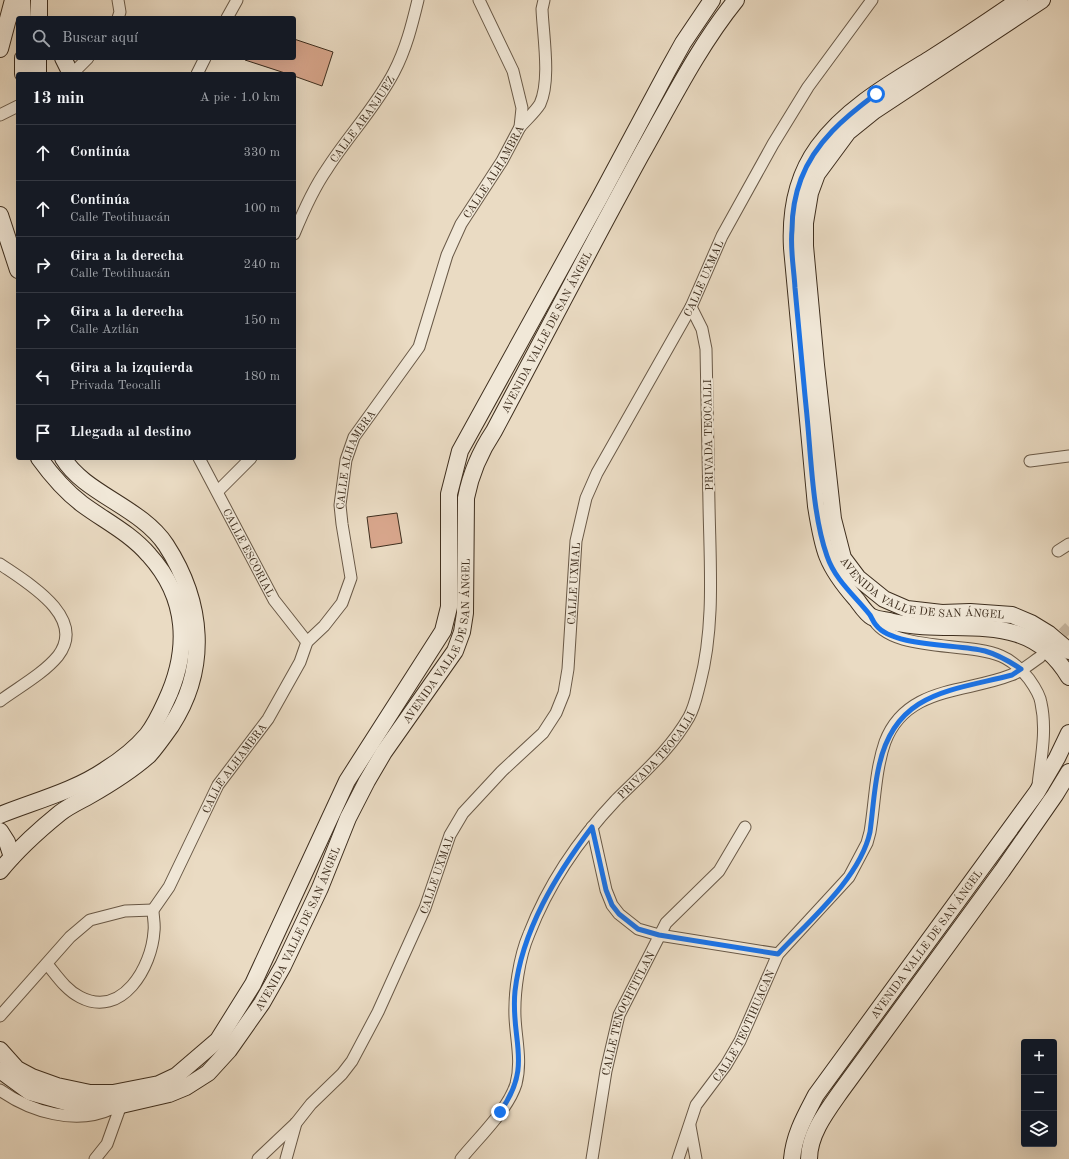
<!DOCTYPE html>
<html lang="es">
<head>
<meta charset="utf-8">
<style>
	:root { --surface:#171b24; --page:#242831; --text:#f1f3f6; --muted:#9ea1a6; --line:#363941 }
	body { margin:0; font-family:"Old Standard TT",serif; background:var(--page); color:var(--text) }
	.controls { position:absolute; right:12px; bottom:12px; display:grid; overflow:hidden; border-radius:4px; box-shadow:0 4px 16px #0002 }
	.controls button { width:36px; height:36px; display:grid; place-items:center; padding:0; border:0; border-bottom:1px solid var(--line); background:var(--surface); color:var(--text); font:20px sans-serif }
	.stop { position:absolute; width:12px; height:12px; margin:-9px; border:3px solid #1a73e8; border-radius:50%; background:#fff }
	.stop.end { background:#1a73e8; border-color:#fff; box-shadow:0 1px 4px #0008 }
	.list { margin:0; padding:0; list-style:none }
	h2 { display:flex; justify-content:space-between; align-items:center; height:52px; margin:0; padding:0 16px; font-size:17px }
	h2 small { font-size:13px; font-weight:400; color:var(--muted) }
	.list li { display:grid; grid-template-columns:26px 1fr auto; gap:12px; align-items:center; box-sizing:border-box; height:56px; padding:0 16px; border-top:1px solid var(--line) }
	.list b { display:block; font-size:15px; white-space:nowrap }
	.list p { margin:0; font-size:13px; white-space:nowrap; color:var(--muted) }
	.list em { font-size:13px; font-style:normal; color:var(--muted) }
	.icon { flex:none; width:22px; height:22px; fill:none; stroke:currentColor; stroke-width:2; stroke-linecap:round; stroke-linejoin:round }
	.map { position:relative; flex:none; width:1069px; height:1159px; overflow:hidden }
	.search { position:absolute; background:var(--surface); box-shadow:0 4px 16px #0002; left:16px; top:16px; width:280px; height:44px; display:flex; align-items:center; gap:10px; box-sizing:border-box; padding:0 14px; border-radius:4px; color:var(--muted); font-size:15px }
	.panel { position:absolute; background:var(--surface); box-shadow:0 4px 16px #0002; left:16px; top:72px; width:280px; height:388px; border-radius:4px }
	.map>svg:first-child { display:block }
	.building { fill:#d8a68c; stroke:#3e2e1e }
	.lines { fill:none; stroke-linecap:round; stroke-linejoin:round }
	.street-tunnel { stroke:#c8b8a2; stroke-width:11; stroke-dasharray:11 5.5; stroke-linecap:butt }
	.street-casing { stroke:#695947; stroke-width:13 }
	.secondary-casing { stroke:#3e2e1e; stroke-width:18 }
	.street { stroke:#f1e8d8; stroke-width:11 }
	.secondary { stroke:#f1e8d8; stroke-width:16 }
	.route { stroke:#1a73e8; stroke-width:5 }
	.labels { text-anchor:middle; stroke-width:4; stroke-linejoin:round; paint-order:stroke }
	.street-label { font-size:11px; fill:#3e2e1e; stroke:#f1e8d8 }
</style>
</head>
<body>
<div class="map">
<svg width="1069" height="1159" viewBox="0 0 1069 1159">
	<rect width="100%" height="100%" fill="#eadbc3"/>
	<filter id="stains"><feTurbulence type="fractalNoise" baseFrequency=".005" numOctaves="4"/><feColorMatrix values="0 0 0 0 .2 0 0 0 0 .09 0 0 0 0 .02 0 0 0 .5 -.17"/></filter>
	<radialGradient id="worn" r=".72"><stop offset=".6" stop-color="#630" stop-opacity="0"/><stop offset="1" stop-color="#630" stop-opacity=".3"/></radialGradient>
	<!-- building -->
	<g class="building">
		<polygon points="294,39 333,52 322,86 294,76 294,74 288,74 245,60 246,58 294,58"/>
		<polygon points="397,513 402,543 371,548 367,517"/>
	</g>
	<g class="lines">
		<!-- street-tunnel -->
		<polyline class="street-tunnel" points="1051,645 1069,627"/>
		<defs>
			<g id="street">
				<polyline points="118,18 120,12 118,0"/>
				<polyline points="227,18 237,0"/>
				<polyline points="72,74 88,58"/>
				<polyline points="197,74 205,58"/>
				<polyline points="0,115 18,106"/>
				<path d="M520,127c6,-7 15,-15 20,-23 11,-24 3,-69 2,-95l2,-9"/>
				<path id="s1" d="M294,234c9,-22 19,-45 33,-65 21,-33 49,-62 67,-97 12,-23 18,-47 24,-72"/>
				<path id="s2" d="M199,458l75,142 33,42"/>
				<polyline points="1030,461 1069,456"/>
				<polyline points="218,491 251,458"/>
				<polyline points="1058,551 1069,544"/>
				<path d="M0,564c26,18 88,53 58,92 -15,18 -39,31 -58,45"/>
				<path d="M872,617c18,36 94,24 129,39 12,5 20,13 28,23 5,7 11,16 12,24 6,27 0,55 -3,82"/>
				<polyline points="592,827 606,890 612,905 619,914 638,929 659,935 778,954"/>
				<path id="s3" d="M47,964c10,12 19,26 33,33 42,22 72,-30 74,-66 1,-7 -1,-14 -1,-21l16,-23 49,-102 50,-66 32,-57 7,-20 17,-16 18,-23 9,-25 -9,-54 -2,-19 6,-45 8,-23 65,-90 28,-92 14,-31 41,-63 18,-34 2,-19 -9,-37 -34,-71"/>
				<polyline points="0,1016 70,937 90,920 125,911 153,910"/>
				<path d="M0,1090c31,22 76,35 111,19"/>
				<polyline points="690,1126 696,1159"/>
				<polyline points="95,1159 107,1144 121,1105"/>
				<polyline points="258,1159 296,1123"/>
				<path id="s4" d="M286,1159l10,-36 15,-19 31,-30 10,-13 26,-49 47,-104 25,-73 13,-22 39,-42 41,-38 13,-20 8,-20 4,-24 8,-128 10,-43 11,-25 94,-166 31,-71 51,-92 35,-57 64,-87"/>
				<path id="s5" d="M461,1159c17,-21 47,-49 55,-75 6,-23 0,-44 -1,-67 -1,-24 4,-60 14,-83 19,-49 50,-95 87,-134 26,-26 55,-51 73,-83 6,-11 8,-23 11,-34 15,-57 10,-119 9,-178 -1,-52 -2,-104 -3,-156l-4,-20 -11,-22"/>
				<path id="s6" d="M592,1159l14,-88 13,-56 47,-92 53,-52 26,-44"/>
				<path id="s7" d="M678,1159l18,-54 30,-40 14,-24 38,-87 71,-77 18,-34 3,-11c5,-29 5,-61 15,-90 21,-56 81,-49 126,-67 10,-3 20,-12 29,-18"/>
			</g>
			<g id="secondary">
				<polyline points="22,0 23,18"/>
				<path d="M1019,0c-29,20 -59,40 -89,59 -39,24 -84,49 -112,88 -21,29 -28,65 -26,101l24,258c7,44 10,59 40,93 4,5 10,15 16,18 6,3 15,3 21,5 64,15 134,-16 176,55"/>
				<path id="s8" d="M1042,0l-168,111 -26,21 -31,42 -7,19 -5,30v23l11,119 17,154 10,39 15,20 26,21 23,10 35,4 28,-1 42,3 19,8 18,11 20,17"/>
				<polyline points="39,18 39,0"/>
				<polyline points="0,49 13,0"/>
				<polyline points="63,58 71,74"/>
				<polyline points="23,74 23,58"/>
				<polyline points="38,74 38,58"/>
				<polyline points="0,215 18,270"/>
				<path d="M0,815c35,-14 74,-24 105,-45 16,-10 30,-21 42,-35 8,-10 14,-23 19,-34 24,-51 22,-103 -17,-146 -19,-22 -44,-34 -67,-51 -17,-13 -30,-28 -43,-46"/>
				<polyline points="0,831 7,842 12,857"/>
				<path d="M0,871c17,-21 39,-41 60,-58 9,-7 20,-12 29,-17 21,-12 42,-25 60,-41 8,-9 15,-19 22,-29 38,-58 32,-124 -5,-181 -25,-38 -81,-51 -103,-87"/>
				<polyline points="0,1050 17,1069 32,1077 57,1086 90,1093 113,1093 159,1084 176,1076 218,1040 253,984 347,781 443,631 449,607 449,494 460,451 600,197 668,70 683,43 712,0"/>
				<path id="s9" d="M0,1070l30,22 43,12 28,3 16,-1 52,-12 17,-7 22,-14 21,-23 33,-47 21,-37 37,-78 28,-70 19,-37 17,-29 71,-101 7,-19 3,-19 1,-115c5,-26 14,-46 28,-67 49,-92 97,-185 147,-276 30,-53 57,-108 95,-155"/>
				<path id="s10" d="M792,1159c2,-24 13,-43 24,-64l221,-303 20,-34 12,-25"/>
				<path d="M809,1159c0,-25 18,-48 32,-68l161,-220 53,-76 14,-23"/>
			</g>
		</defs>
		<!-- street casing -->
		<use href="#street" class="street-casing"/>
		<!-- secondary casing -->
		<use href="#secondary" class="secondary-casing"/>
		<!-- street -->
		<use href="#street" class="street"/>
		<!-- secondary -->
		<use href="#secondary" class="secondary"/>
	</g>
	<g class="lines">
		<!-- route -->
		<path class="route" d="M500,1112c34,-48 10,-71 15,-121 7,-61 41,-116 77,-164l14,63 6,15 7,9 19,15 21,6 119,19c31,-33 82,-76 92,-122 3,-22 4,-45 9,-66 16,-74 71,-75 133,-91l9,-6c-12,-8 -22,-14 -36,-18 -27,-7 -93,-4 -109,-26 -3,-3 -4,-7 -6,-10 -15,-19 -35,-35 -43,-59 -15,-42 -16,-104 -21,-150 -4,-39 -7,-78 -11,-118 -1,-19 -5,-39 -3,-58 0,-17 3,-35 9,-51 14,-37 44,-62 75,-85"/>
	</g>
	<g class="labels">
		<!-- street labels -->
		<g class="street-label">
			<text dy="4" stroke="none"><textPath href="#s1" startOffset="134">CALLE ARANJUEZ</textPath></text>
			<text dy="4" stroke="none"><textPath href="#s3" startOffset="1022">CALLE ALHAMBRA</textPath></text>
			<text dy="4" stroke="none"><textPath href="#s4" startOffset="998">CALLE UXMAL</textPath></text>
			<text dy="4" stroke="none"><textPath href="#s9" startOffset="1055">AVENIDA VALLE DE SAN ÁNGEL</textPath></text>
			<text transform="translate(708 435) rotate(-91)" y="4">PRIVADA TEOCALLI</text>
			<text dy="4" stroke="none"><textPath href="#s3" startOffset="698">CALLE ALHAMBRA</textPath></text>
			<text dy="4" stroke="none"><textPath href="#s2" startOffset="107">CALLE ESCORIAL</textPath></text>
			<text dy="4" stroke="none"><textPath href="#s4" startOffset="662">CALLE UXMAL</textPath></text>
			<text dy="4" stroke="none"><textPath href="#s8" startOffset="766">AVENIDA VALLE DE SAN ÁNGEL</textPath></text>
			<text dy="4" stroke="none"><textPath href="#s9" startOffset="719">AVENIDA VALLE DE SAN ÁNGEL</textPath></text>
			<text dy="4" stroke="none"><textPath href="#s5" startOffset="467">PRIVADA TEOCALLI</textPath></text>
			<text dy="4" stroke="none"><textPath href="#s3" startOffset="350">CALLE ALHAMBRA</textPath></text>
			<text dy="4" stroke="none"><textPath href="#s4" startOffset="326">CALLE UXMAL</textPath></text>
			<text dy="4" stroke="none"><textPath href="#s9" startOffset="395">AVENIDA VALLE DE SAN ÁNGEL</textPath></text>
			<text dy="4" stroke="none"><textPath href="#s10" startOffset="256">AVENIDA VALLE DE SAN ÁNGEL</textPath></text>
			<text dy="4" stroke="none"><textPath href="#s6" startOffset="151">CALLE TENOCHTITLAN</textPath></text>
			<text dy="4" stroke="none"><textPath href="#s7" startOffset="150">CALLE TEOTIHUACÁN</textPath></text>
		</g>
	</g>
	<rect width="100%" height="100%" filter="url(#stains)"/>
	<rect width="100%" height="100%" fill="url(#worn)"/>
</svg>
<div class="controls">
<button>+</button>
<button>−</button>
<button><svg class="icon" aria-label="layers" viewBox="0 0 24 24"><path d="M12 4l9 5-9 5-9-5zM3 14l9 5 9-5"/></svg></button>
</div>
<div class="stop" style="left:876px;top:94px"></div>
<div class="stop end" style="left:500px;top:1112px"></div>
<div class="search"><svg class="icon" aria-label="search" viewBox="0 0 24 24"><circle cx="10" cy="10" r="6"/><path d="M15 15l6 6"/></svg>Buscar aquí</div>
<section class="panel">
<h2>13 min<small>A pie · 1.0 km</small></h2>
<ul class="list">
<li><svg class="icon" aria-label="ahead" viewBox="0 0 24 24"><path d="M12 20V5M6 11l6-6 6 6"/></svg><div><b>Continúa</b></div><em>330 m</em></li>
<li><svg class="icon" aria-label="ahead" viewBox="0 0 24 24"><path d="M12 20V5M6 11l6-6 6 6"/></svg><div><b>Continúa</b><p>Calle Teotihuacán</p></div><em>100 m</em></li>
<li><svg class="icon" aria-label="right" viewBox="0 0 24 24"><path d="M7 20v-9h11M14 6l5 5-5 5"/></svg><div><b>Gira a la derecha</b><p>Calle Teotihuacán</p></div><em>240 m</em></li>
<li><svg class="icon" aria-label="right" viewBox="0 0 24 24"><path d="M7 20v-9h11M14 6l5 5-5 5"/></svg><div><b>Gira a la derecha</b><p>Calle Aztlán</p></div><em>150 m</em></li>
<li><svg class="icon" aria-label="left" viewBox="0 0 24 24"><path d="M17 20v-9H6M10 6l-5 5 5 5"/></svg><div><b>Gira a la izquierda</b><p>Privada Teocalli</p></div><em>180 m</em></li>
<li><svg class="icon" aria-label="arrive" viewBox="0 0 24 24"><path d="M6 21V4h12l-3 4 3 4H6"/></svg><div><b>Llegada al destino</b></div></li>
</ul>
</section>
</div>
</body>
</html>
